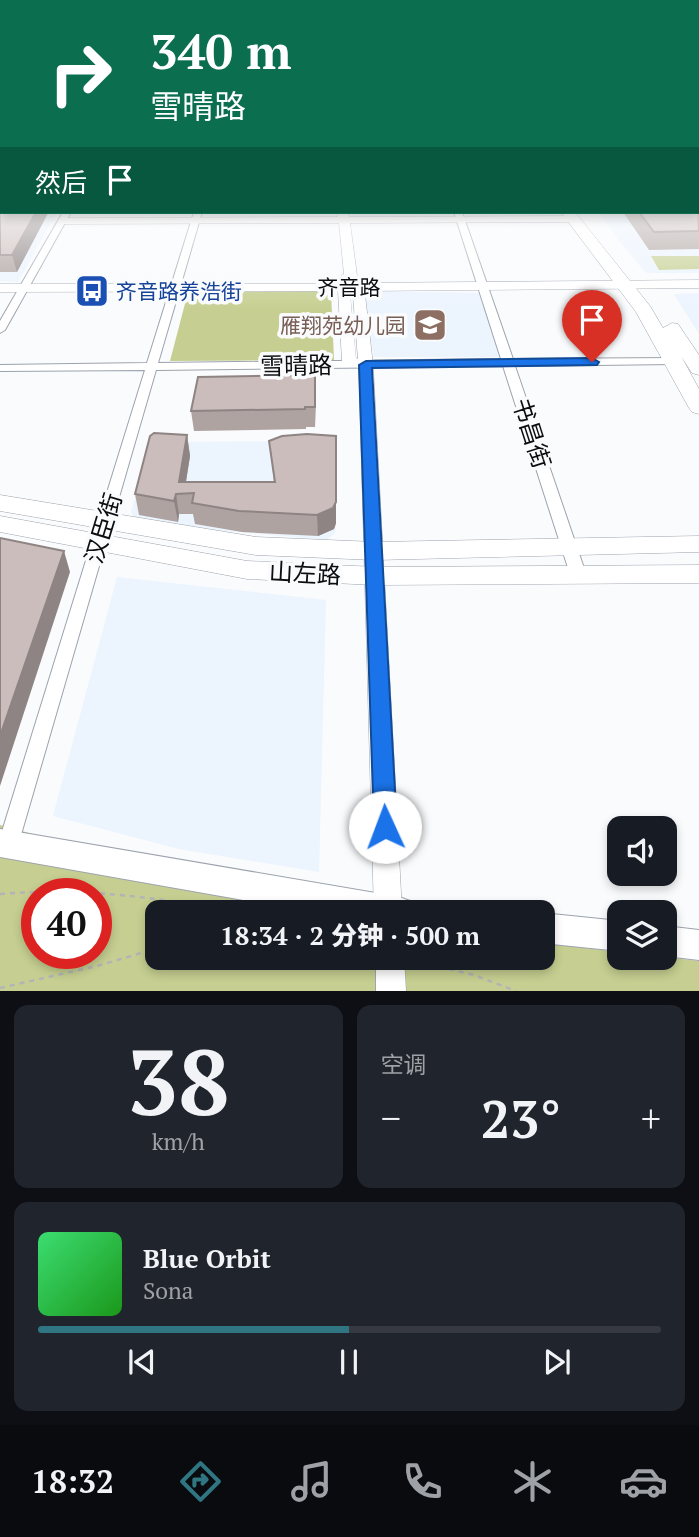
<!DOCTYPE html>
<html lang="zh">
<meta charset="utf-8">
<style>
:root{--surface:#171b24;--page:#20242c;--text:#f1f3f6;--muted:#9ea1a6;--line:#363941;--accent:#2f7582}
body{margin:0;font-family:"PT Serif","Noto Sans SC",serif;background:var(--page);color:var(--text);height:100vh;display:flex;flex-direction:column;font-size:26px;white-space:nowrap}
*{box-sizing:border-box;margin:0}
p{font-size:23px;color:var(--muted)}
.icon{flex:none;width:38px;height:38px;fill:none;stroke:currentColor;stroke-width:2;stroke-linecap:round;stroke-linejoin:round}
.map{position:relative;height:991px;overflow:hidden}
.details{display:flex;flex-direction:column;gap:14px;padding:14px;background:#0d0f14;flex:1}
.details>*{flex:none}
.guide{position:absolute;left:0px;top:0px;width:700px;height:214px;box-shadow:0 4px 10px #0003;background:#0b6e4f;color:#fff;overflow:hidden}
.buttons{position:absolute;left:607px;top:816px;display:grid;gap:14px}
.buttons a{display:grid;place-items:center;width:70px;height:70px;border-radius:14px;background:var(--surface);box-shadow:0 4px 10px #0003;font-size:35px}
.speed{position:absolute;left:21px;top:878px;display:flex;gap:14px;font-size:35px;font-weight:700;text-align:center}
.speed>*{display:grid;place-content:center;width:91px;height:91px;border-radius:50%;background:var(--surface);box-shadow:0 4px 10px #0003;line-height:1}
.speed .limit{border:10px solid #d22;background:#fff;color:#111}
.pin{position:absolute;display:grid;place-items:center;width:60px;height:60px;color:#fff;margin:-72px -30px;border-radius:50% 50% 50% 0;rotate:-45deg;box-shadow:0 0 7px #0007}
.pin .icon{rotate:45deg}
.me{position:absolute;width:77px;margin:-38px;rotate:358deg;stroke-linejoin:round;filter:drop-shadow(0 0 5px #0008)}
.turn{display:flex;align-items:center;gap:24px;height:147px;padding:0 35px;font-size:32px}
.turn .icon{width:91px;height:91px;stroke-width:2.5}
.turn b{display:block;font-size:49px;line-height:60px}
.then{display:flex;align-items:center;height:66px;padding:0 35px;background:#0003;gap:14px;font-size:26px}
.big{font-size:52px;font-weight:800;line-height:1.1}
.details .card{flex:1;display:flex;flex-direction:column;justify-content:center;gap:10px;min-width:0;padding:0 24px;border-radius:14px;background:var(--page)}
.details .dial{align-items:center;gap:0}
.dial b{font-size:91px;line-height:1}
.song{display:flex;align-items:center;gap:21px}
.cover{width:84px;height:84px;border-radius:10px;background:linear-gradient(135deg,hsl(140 70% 55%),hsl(120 70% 35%))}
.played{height:7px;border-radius:4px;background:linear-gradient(90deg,var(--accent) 50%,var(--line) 50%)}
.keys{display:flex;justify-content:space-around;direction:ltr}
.heat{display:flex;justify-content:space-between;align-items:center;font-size:38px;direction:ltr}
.details .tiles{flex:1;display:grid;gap:14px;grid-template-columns:1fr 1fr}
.card:last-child{grid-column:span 2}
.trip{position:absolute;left:145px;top:900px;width:410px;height:70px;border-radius:14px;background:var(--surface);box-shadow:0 4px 10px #0003;font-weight:800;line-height:70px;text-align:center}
.dock{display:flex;height:112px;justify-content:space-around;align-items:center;background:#090b0e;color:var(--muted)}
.dock .icon{width:49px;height:49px}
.dock .on{color:var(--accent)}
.dock b{font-size:32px;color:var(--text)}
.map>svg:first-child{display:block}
.built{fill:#ecf4fe}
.green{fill:#c6cf91;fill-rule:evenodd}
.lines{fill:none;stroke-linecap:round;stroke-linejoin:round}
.minor-casing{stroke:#9ca3ad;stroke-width:2}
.tertiary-casing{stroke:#9ca3ad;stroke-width:1}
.secondary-casing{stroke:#9ca3ad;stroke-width:2}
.primary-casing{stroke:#9ca3ad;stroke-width:1}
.path{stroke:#b2b4b6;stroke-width:2.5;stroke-dasharray:5 5;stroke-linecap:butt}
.minor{fill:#fff;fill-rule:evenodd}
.tertiary{fill:#fff;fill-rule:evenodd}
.secondary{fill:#fff;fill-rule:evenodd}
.primary{fill:#fff;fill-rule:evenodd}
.wall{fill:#afa3a1}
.shaded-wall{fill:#8e8483}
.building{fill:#cbbdbb;stroke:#8e8483;stroke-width:2}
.route{fill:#1a73e8;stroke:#114b97;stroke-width:2}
.labels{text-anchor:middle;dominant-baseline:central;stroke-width:7;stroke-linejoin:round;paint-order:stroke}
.far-street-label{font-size:21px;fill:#0b0d11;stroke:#fafbfd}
.far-transit-label{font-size:21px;fill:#164399;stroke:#fafbfd;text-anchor:start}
.far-education-label{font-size:21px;fill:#785e54;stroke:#fafbfd;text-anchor:end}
.street-label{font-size:24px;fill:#0b0d11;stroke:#fafbfd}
</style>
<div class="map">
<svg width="699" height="991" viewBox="0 0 699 991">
<rect width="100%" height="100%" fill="#fafbfd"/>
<g class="built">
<path d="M0,190l2,22h55l-39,70 -18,-1z"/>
<path d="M698,191l1,82h-53l-26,-31 -21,-30h99z"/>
<path d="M347,212h209l-3,2 -200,3z"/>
<path d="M362,291l121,2 16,64h-125z"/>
<path d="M699,293v41l-25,-40z"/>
<path d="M336,441v82l-1,10 -8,7 -190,-17 -6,-11 20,-70z"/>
<path d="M117,577l209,23 -7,272 -140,-23 -126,-33z"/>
</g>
<g class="green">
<path d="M651,256h48v13l-40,1z"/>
<path d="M331,291l3,69 -164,1 18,-69z"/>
<path d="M0,825l316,87h-158v45h384l1,-14 76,9 1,5h45l34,4v30h-699zM37,894h59v60h-59z"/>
</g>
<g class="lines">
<defs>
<g id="minor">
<path d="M63,212h8l-66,118 -5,3v-12z"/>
<path d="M194,212h8l-44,151 343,-4 -47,-147h8l51,147 162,-1 6,3 -6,3 -160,2 71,208 -3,4h-10l-3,-4 -67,-208 -347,4 -138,475 -3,7 -7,3 -7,-3 -1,-14 145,-468 -145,1v-6l147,-2z"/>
</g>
<g id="tertiary">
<rect x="698" y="174" width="1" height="7"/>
<path d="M338,212h10l1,5 223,-1 5,3 -5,3 -222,1 8,60 341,-3v8l-337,3 3,4 8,70 29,547h-28l-15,-544 -17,-7 -4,-70 -338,1v-8h339l-1,-6 6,-4 -5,-51 -276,1 -6,-3 6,-3 275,-1zM350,293l3,3 5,63 -2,-1z"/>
<path d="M376,957h28l2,34h-30z"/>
</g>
<g id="secondary">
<path d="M0,829l399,68 11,4 4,11h-102l-312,-55z"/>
<path d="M542,913l78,8v30l-78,-8z"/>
<path d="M665,926l34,4v30l-34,-4z"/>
</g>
<g id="primary">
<rect x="0" y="172" width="2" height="5"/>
<path d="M561,212h14l75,94 13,22 9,-5 6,1 21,31v20l-7,-2 -11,-17 18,33v25l-7,-2 -3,-4 -53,-96z"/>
<path d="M0,495l256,42 119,5 324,-6v16l-324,8 -119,-5 -256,-44z"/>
<path d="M0,516l247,45 129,6 323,-2v18l-323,2 -129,-6 -247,-47z"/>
</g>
</defs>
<use href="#minor" class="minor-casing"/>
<use href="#tertiary" class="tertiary-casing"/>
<use href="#secondary" class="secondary-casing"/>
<use href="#primary" class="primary-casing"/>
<g class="path">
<path d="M0,894c79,-6 154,2 232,18"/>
<path d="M410,960l64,15 42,16"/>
<path d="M0,988l97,-22 61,-18"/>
</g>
<use href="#minor" class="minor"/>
<use href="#tertiary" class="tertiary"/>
<use href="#secondary" class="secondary"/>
<use href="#primary" class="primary"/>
</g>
<g class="wall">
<path d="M0,176l2,36h51l-1,1h-4l-31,59h-17z"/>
<path d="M699,211v38l-50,1 -26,-38z"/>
<path d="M351,212h56l-56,1z"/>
<path d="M315,375v52h-9v2l-112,2 -3,-20z"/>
<path d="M187,435l3,21 -4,26h88l-5,-41 67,82 -2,6 -16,7 -76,-4 -47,-8 -2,-10h-14l-1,8 -39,-7 -4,-21z"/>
</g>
<g class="shaded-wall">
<path d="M36,212h12v1l-31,59 -5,-17z"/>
<path d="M315,375l1,20 -1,32z"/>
<path d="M187,435l3,21 -6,37 -5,-11z"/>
<path d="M336,436v87l-2,6 -16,7 -1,-21z"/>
<path d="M176,494l3,20 -1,8 -4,-21z"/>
<path d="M64,551l6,21 -70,214v-50z"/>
</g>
<g class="building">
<path d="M0,176h2v36h34l-24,43h-12z"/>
<path d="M698,211l1,20 -45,1 -15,-20h59z"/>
<path d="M315,375v32h-10v2l-114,2 7,-34z"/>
<path d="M154,433l33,2 -8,47h96l-6,-41 13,-5 25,-2 29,2v66l-3,6 -16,7 -78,-4 -47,-8 2,-10 -18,1 -2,7 -39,-7 15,-58z"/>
<path d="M0,538l64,13 -64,185z"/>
</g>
<linearGradient id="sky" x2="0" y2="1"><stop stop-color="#6fbbde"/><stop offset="0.55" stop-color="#fdfdfe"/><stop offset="1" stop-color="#fdfdfe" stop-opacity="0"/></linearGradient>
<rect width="699" height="311" fill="url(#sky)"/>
<path class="route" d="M592,358l7,4 -2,3 -225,3 25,459 -4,8 -8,3 -8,-3 -3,-8 -15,-462 7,-4z"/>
<defs>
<symbol id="bus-square" viewBox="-11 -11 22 22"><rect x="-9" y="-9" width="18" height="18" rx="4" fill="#1a4fb4" stroke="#fafbfd"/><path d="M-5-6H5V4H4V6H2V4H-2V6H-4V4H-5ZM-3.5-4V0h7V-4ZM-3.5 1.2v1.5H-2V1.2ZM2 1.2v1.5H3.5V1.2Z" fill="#fff"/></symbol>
<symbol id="school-square" viewBox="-11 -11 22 22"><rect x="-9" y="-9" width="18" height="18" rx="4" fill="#8d6e63" stroke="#fafbfd"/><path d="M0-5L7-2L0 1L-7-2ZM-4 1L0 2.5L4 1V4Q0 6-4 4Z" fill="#fff"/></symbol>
</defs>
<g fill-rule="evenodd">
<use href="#bus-square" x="73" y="272" width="38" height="38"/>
<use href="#school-square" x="411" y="306" width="38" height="38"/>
</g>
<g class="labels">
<g class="far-street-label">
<text x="349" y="287">齐音路</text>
</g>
<g class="far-transit-label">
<text x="116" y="291">齐音路养浩街</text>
</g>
<g class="far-education-label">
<text x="406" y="325">雁翔苑幼儿园</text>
</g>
<g class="street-label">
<text transform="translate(296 365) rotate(-1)">雪晴路</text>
<text transform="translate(532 433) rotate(72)">书昌街</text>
<text transform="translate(103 528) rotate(-73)">汉臣街</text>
<text transform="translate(305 573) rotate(3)">山左路</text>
</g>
</g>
</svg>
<div class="buttons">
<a><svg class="icon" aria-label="sound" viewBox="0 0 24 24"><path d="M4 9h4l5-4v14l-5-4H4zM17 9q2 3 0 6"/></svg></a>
<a><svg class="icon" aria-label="layers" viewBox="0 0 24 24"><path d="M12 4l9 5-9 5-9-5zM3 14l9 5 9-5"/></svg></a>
</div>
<div class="speed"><div class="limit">40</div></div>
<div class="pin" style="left:592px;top:362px;background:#d93025"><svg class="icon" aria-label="arrive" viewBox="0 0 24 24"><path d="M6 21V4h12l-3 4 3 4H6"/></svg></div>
<svg class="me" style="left:385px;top:827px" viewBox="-20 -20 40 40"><circle r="19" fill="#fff"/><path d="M0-13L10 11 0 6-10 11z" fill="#1a73e8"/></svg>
<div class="trip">18:34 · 2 分钟 · 500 m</div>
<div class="guide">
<div class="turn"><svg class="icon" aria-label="right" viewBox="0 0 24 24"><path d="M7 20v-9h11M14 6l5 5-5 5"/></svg><div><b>340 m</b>雪晴路</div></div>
<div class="then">然后<svg class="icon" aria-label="arrive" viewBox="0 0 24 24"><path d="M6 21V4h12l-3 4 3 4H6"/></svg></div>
</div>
</div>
<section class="details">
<div class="tiles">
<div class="card dial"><b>38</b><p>km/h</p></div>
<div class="card"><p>空调</p>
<div class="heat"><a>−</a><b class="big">23°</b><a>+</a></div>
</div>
<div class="card">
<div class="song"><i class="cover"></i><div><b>Blue Orbit</b><p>Sona</p></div></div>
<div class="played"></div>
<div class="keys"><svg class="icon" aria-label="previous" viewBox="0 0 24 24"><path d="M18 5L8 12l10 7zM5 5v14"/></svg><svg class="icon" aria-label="pause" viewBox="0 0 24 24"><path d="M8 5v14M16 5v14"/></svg><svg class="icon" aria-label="next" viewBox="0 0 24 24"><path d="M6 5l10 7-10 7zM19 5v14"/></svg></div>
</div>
</div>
</section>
<nav class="dock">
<b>18:32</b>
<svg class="icon on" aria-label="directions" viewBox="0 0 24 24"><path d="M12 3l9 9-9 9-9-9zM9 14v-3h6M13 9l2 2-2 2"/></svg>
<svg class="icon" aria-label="music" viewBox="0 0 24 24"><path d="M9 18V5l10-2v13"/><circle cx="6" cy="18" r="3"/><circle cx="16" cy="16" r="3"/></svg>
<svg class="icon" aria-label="phone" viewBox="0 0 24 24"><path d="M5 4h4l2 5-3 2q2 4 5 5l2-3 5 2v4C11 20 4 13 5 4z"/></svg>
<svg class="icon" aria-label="climate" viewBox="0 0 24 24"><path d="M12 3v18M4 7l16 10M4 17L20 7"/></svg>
<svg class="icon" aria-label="car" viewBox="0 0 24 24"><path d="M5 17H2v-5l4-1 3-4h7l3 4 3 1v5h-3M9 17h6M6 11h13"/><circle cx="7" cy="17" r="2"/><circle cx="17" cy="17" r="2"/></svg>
</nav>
